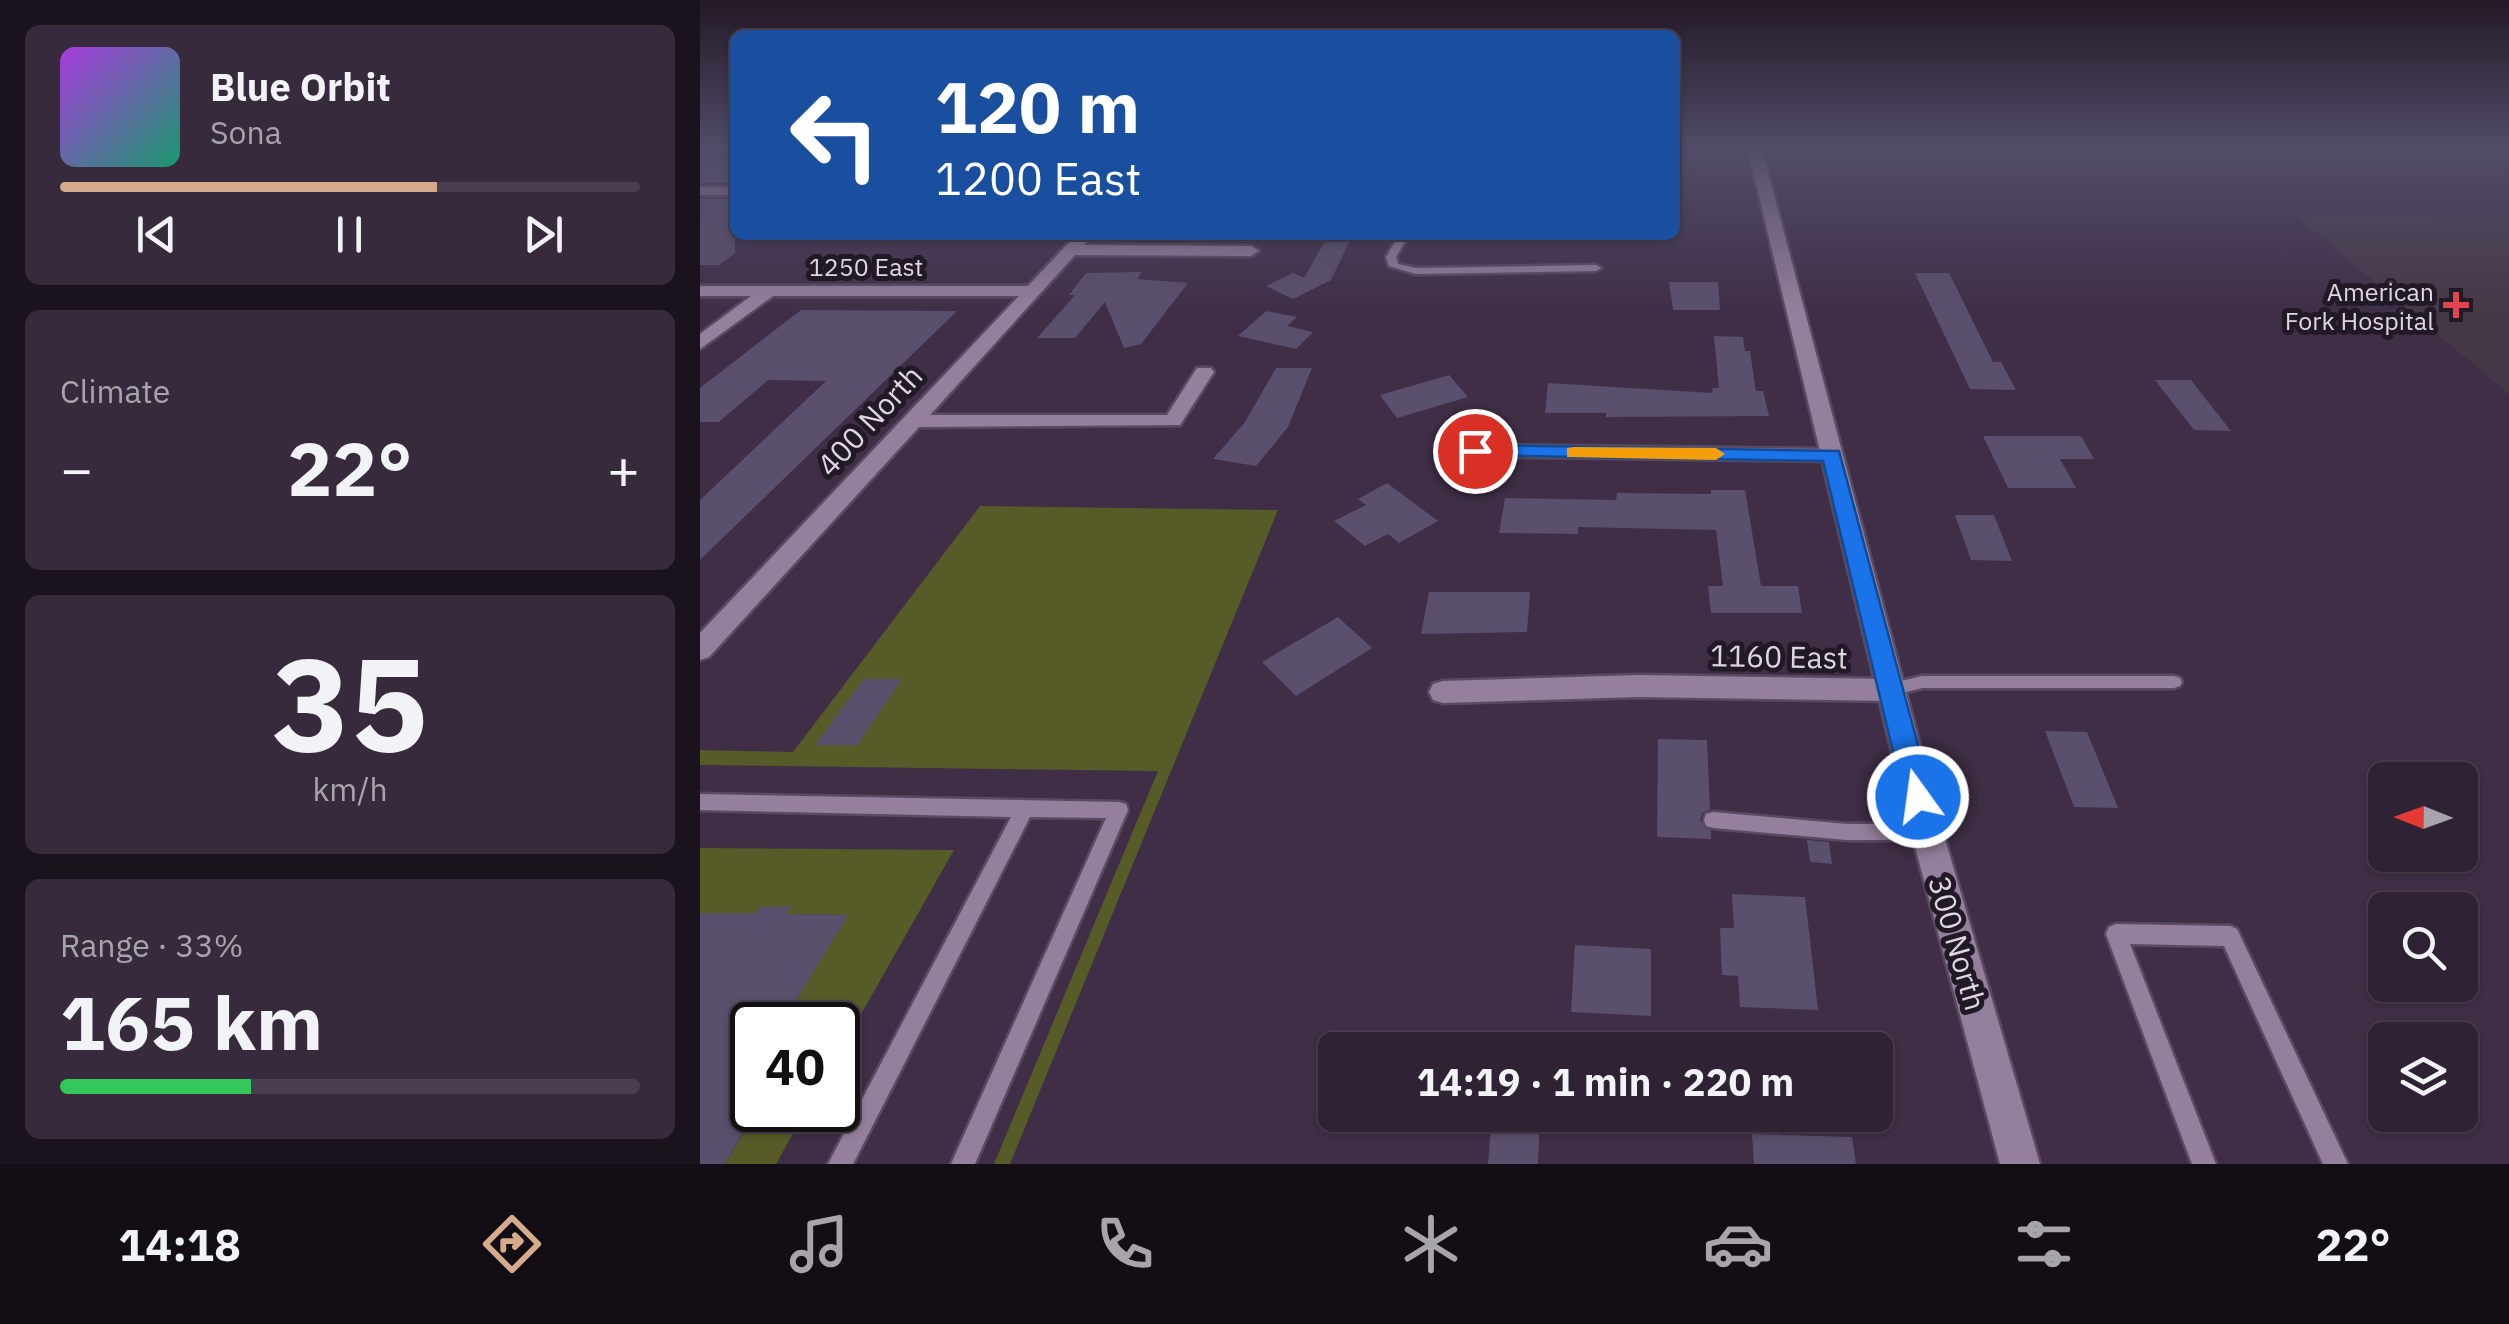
<!DOCTYPE html>
<meta charset="utf-8">
<style>
:root{--surface:#2f2234;--page:#372a3c;--text:#f1f3f6;--muted:#a7a4ac;--line:#4a3f4f;--accent:#d6ab8b}
body{margin:0;font-family:"IBM Plex Sans",sans-serif;background:var(--page);color:var(--text);height:100vh;display:flex;flex-direction:column;font-size:38px;white-space:nowrap}
*{box-sizing:border-box;margin:0}
p{font-size:32px;color:var(--muted)}
.icon{flex:none;width:55px;height:55px;fill:none;stroke:currentColor;stroke-width:2;stroke-linecap:round;stroke-linejoin:round}
.map{position:relative;flex:1;overflow:hidden}
.details{display:flex;flex-direction:column;gap:25px;padding:25px;background:#1a131d;width:700px}
.details>*{flex:none}
.top-card{position:absolute;left:30px;top:30px;width:950px;height:210px;border-radius:15px;box-shadow:0 2px 8px #0004,0 0 0 2px var(--line);background:#1a4fa0;color:#fff;overflow:hidden}
.needle{width:65px;rotate:271deg}
.tools{position:absolute;left:1668px;top:762px;display:grid;gap:20px}
.tools a{display:grid;place-items:center;width:110px;height:110px;border-radius:15px;background:var(--surface);box-shadow:0 2px 8px #0004,0 0 0 2px var(--line);font-size:50px}
.speed{position:absolute;left:30px;top:1002px;display:flex;gap:20px;font-size:50px;font-weight:700;text-align:center}
.speed>*{display:grid;place-content:center;width:130px;height:130px;border-radius:50%;background:var(--surface);box-shadow:0 2px 8px #0004,0 0 0 2px var(--line);line-height:1}
.speed .limit{border:5px solid #111;border-radius:15px;background:#fff;color:#111}
.pin{position:absolute;display:grid;place-items:center;width:85px;height:85px;color:#fff;margin:-42px;border:5px solid #fff;border-radius:50%;box-shadow:0 2px 10px #0007}
.me{position:absolute;width:110px;margin:-55px;rotate:346deg;stroke-linejoin:round;filter:drop-shadow(0 0 8px #0008)}
.turn{display:flex;align-items:center;gap:35px;height:210px;padding:0 40px;font-size:45px}
.turn .icon{width:130px;height:130px;stroke-width:2.5}
.turn b{display:block;font-size:70px;line-height:85px}
.big{font-size:75px;font-weight:700;line-height:1.1}
.details .tile{flex:1;display:flex;flex-direction:column;justify-content:center;gap:15px;min-width:0;padding:0 35px;border-radius:15px;background:var(--page)}
.details .dial{align-items:center;gap:0}
.dial b{font-size:130px;line-height:1}
.song{display:flex;align-items:center;gap:30px}
.cover{width:120px;height:120px;border-radius:15px;background:linear-gradient(135deg,hsl(280 70% 55%),hsl(160 70% 35%))}
.played{height:10px;border-radius:5px;background:linear-gradient(90deg,var(--accent) 65%,var(--line) 65%)}
.keys{display:flex;justify-content:space-around;direction:ltr}
.heat{display:flex;justify-content:space-between;align-items:center;font-size:55px;direction:ltr}
.charge{height:15px;border-radius:8px;background:linear-gradient(90deg,#34c759 33%,var(--line) 0)}
.trip{position:absolute;left:618px;top:1032px;width:575px;height:100px;border-radius:15px;background:var(--surface);box-shadow:0 2px 8px #0004,0 0 0 2px var(--line);font-weight:700;line-height:100px;text-align:center}
.dock{display:flex;height:160px;justify-content:space-around;align-items:center;background:#130e15;color:var(--muted)}
.dock .icon{width:70px;height:70px}
.dock .on{color:var(--accent)}
.dock b{font-size:45px;color:var(--text)}
main{display:flex;flex:1;min-height:0}
.map>svg:first-child{display:block}
.medical{fill:#453846}
.green{fill:#565b27}
.building{fill:#5a4f6c}
.lines{fill:none;stroke-linecap:round;stroke-linejoin:round}
.lane-casing{stroke:#594a5f;stroke-width:5}
.street-casing{stroke:#594a5f;stroke-width:5}
.secondary-casing{stroke:#594a5f;stroke-width:5}
.lane{fill:#94809c;fill-rule:evenodd}
.street{fill:#94809c;fill-rule:evenodd}
.secondary{fill:#94809c;fill-rule:evenodd}
.route{fill:#1a73e8;stroke:#114b97;stroke-width:2.5}
.slow{fill:#f59e0b}
.health-dot{fill:#e0444e;stroke:#211925;stroke-width:4}
.labels{text-anchor:middle;dominant-baseline:central;stroke-width:10;stroke-linejoin:round;paint-order:stroke}
.far-street-label{font-size:25px;fill:#dfd4e3;stroke:#211925}
.far-poi-label{font-size:25px;fill:#dfd4e3;stroke:#211925;text-anchor:end}
.street-label{font-size:30px;fill:#dfd4e3;stroke:#211925}
</style>
<main>
<section class="details">
<div class="tile">
<div class="song"><i class="cover"></i><div><b>Blue Orbit</b><p>Sona</p></div></div>
<div class="played"></div>
<div class="keys"><svg class="icon" aria-label="previous" viewBox="0 0 24 24"><path d="M18 5L8 12l10 7zM5 5v14"/></svg><svg class="icon" aria-label="pause" viewBox="0 0 24 24"><path d="M8 5v14M16 5v14"/></svg><svg class="icon" aria-label="next" viewBox="0 0 24 24"><path d="M6 5l10 7-10 7zM19 5v14"/></svg></div>
</div>
<div class="tile"><p>Climate</p>
<div class="heat"><a>−</a><b class="big">22°</b><a>+</a></div>
</div>
<div class="tile dial"><b>35</b><p>km/h</p></div>
<div class="tile"><p>Range · 33%</p><b class="big">165 km</b><div class="charge"></div></div>
</section>
<div class="map">
<svg width="1809" height="1164" viewBox="0 0 1809 1164">
<rect width="100%" height="100%" fill="#3f2e46"/>
<path class="medical" d="M1596,216l213,1v177z"/>
<g class="green">
<path d="M280,506l298,4 -268,654h-16l164,-393 -458,-6v-15l93,2z"/>
<path d="M0,848l254,2 -116,205v-30h-57l66,-110 -61,-1 4,-7h-29l-5,6h-56z"/>
<path d="M57,1110h49l-30,54h-51z"/>
</g>
<g class="building">
<rect x="0" y="161" width="35" height="22"/>
<path d="M0,199h35v54l-16,12h-19z"/>
<path d="M628,236h24l-21,44 -38,19 -27,-13 27,-13 11,5z"/>
<path d="M442,272l-5,7 51,4 -47,61 -17,4 -19,-46 -30,36h-38l38,-43h-6l17,-22z"/>
<path d="M1215,273h34l44,89h8l15,28 -46,-1z"/>
<path d="M969,282h49l2,28h-47z"/>
<path d="M101,310l156,1 -257,249v-60l126,-119 -58,-1 -49,42h-19v-34z"/>
<path d="M566,311l31,6 -10,9 26,6 -17,17 -58,-13z"/>
<path d="M1014,336l29,1 2,14h5l6,40h7l6,25 -163,1v-4h-61l3,-30 165,10 -1,-5h7z"/>
<path d="M576,368h36l-24,59 -32,39 -43,-7 32,-37z"/>
<path d="M749,375l19,22 -71,21 -17,-23z"/>
<path d="M1455,380h36l40,51 -37,-1z"/>
<path d="M1283,436h98l13,23h-34l16,29h-68z"/>
<path d="M687,483l51,38 -39,22 -11,-9 -23,12 -31,-25 32,-16 -8,-6z"/>
<path d="M1011,490h34l16,96h37l4,27h-91l-3,-27h15l-7,-56 -138,-3v7l-79,-1 6,-35 111,2 1,-7 94,1z"/>
<path d="M1255,515h39l18,46 -41,-1z"/>
<path d="M729,592h101l-3,40 -106,2z"/>
<path d="M638,617l34,31 -76,48 -34,-34z"/>
<path d="M164,679h38l-45,66h-42z"/>
<path d="M1345,731l42,1 31,76 -44,-1z"/>
<path d="M958,739l49,1 3,69 -8,4 -2,8 11,10v8l-54,-2z"/>
<path d="M1107,840l22,2 3,22 -22,-2z"/>
<path d="M1032,894l73,3 13,113 -78,-3 -2,-31 -16,-1 -2,-47h14z"/>
<path d="M91,906l-5,8 62,1 -67,110h-29v92l-27,47h-25v-251h56l4,-6z"/>
<path d="M875,945l76,4v67l-80,-4z"/>
<path d="M792,1115h48l-2,49h-50z"/>
<path d="M1052,1134l100,3 4,27h-102z"/>
</g>
<g class="lines">
<defs>
<g id="lane">
<path d="M699,235h10l-13,22 2,7 18,4 180,-3 5,3 -5,3 -180,3 -27,-8 -3,-9z"/>
<path d="M1222,676h252l6,2 2,4 -2,4 -6,2h-252l-31,8 -6,-1 -2,-5 2,-5z"/>
<path d="M0,794l419,8 7,2 2,6 -153,354h-24l155,-346 -76,-1 -177,347h-25l183,-347 -311,-7z"/>
<path d="M1013,812l134,12h80l7,2 3,6 -3,6 -7,2h-80l-134,-12 -7,-2 -2,-6 2,-6z"/>
<path d="M1416,924l114,2 7,3 111,235h-25l-99,-218 -94,-2 86,220h-24l-86,-230 3,-7z"/>
</g>
<g id="street">
<rect x="0" y="187" width="35" height="8"/>
<path d="M376,235h17l-9,10 167,1 8,5 -8,5 -176,-1 -145,160h237l30,-47h14l3,4 -34,53 -261,2 -210,230 -9,3v-27l319,-337h-246l-73,53v-15l51,-38h-51v-10h328z"/>
<path d="M775,445l357,4 11,6 -11,6 -365,-5 -3,-5z"/>
<path d="M939,675l252,4 10,3 4,8 -4,8 -10,3 -252,-4 -196,6 -10,-3 -4,-8 4,-8 10,-3z"/>
</g>
<path id="secondary" d="M1048,150h14l181,682 97,332h-40l-89,-332z"/>
</defs>
<use href="#lane" class="lane-casing"/>
<use href="#street" class="street-casing"/>
<use href="#secondary" class="secondary-casing"/>
<use href="#lane" class="lane"/>
<use href="#street" class="street"/>
<use href="#secondary" class="secondary"/>
</g>
<linearGradient id="sky" x2="0" y2="1"><stop stop-color="#231926"/><stop offset="0.48" stop-color="#524c68"/><stop offset="1" stop-color="#524c68" stop-opacity="0"/></linearGradient>
<rect width="1809" height="313" fill="url(#sky)"/>
<path class="route" d="M775,445l364,6 93,346 -4,8 -10,4 -10,-4 -4,-8 -81,-336 -355,-6 -3,-4z"/>
<path class="slow" d="M874,447l142,1 9,6 -9,6 -149,-3v-9z"/>
<path class="health-dot" d="M1751 290h10v10h10v10h-10v10h-10v-10h-10v-10h10z"/>
<g class="labels">
<g class="far-street-label">
<text x="166" y="266">1250 East</text>
</g>
<g class="far-poi-label">
<text x="1734" y="291">American<tspan x="1734" dy="29">Fork Hospital</tspan></text>
</g>
<g class="street-label">
<text transform="translate(169 420) rotate(-47)">400 North</text>
<text transform="translate(1079 656) rotate(1)">1160 East</text>
<text transform="translate(1258 943) rotate(74)">300 North</text>
</g>
</g>
</svg>
<div class="tools">
<a><svg class="needle" viewBox="-14 -14 28 28"><path d="M0-13l5 13h-10z" fill="#e53935"/><path d="M0 13l5-13h-10z" fill="#a7a4ac"/></svg></a>
<a><svg class="icon" aria-label="search" viewBox="0 0 24 24"><circle cx="10" cy="10" r="6"/><path d="M15 15l6 6"/></svg></a>
<a><svg class="icon" aria-label="layers" viewBox="0 0 24 24"><path d="M12 4l9 5-9 5-9-5zM3 14l9 5 9-5"/></svg></a>
</div>
<div class="speed"><div class="limit">40</div></div>
<div class="pin" style="left:775px;top:451px;background:#d93025"><svg class="icon" aria-label="arrive" viewBox="0 0 24 24"><path d="M6 21V4h12l-3 4 3 4H6"/></svg></div>
<svg class="me" style="left:1218px;top:797px" viewBox="-20 -20 40 40"><circle r="17" fill="#1a73e8" stroke="#fff" stroke-width="3"/><path d="M0-11L8 9 0 5-8 9z" fill="#fff"/></svg>
<div class="trip">14:19 · 1 min · 220 m</div>
<div class="top-card">
<div class="turn"><svg class="icon" aria-label="left" viewBox="0 0 24 24"><path d="M17 20v-9H6M10 6l-5 5 5 5"/></svg><div><b>120 m</b>1200 East</div></div>
</div>
</div>
</main>
<nav class="dock">
<b>14:18</b>
<svg class="icon on" aria-label="directions" viewBox="0 0 24 24"><path d="M12 3l9 9-9 9-9-9zM9 14v-3h6M13 9l2 2-2 2"/></svg>
<svg class="icon" aria-label="music" viewBox="0 0 24 24"><path d="M9 18V5l10-2v13"/><circle cx="6" cy="18" r="3"/><circle cx="16" cy="16" r="3"/></svg>
<svg class="icon" aria-label="phone" viewBox="0 0 24 24"><path d="M5 4h4l2 5-3 2q2 4 5 5l2-3 5 2v4C11 20 4 13 5 4z"/></svg>
<svg class="icon" aria-label="climate" viewBox="0 0 24 24"><path d="M12 3v18M4 7l16 10M4 17L20 7"/></svg>
<svg class="icon" aria-label="car" viewBox="0 0 24 24"><path d="M5 17H2v-5l4-1 3-4h7l3 4 3 1v5h-3M9 17h6M6 11h13"/><circle cx="7" cy="17" r="2"/><circle cx="17" cy="17" r="2"/></svg>
<svg class="icon" aria-label="filters" viewBox="0 0 24 24"><path d="M4 7h16M4 17h16"/><circle cx="9" cy="7" r="2"/><circle cx="15" cy="17" r="2"/></svg>
<b>22°</b>
</nav>
